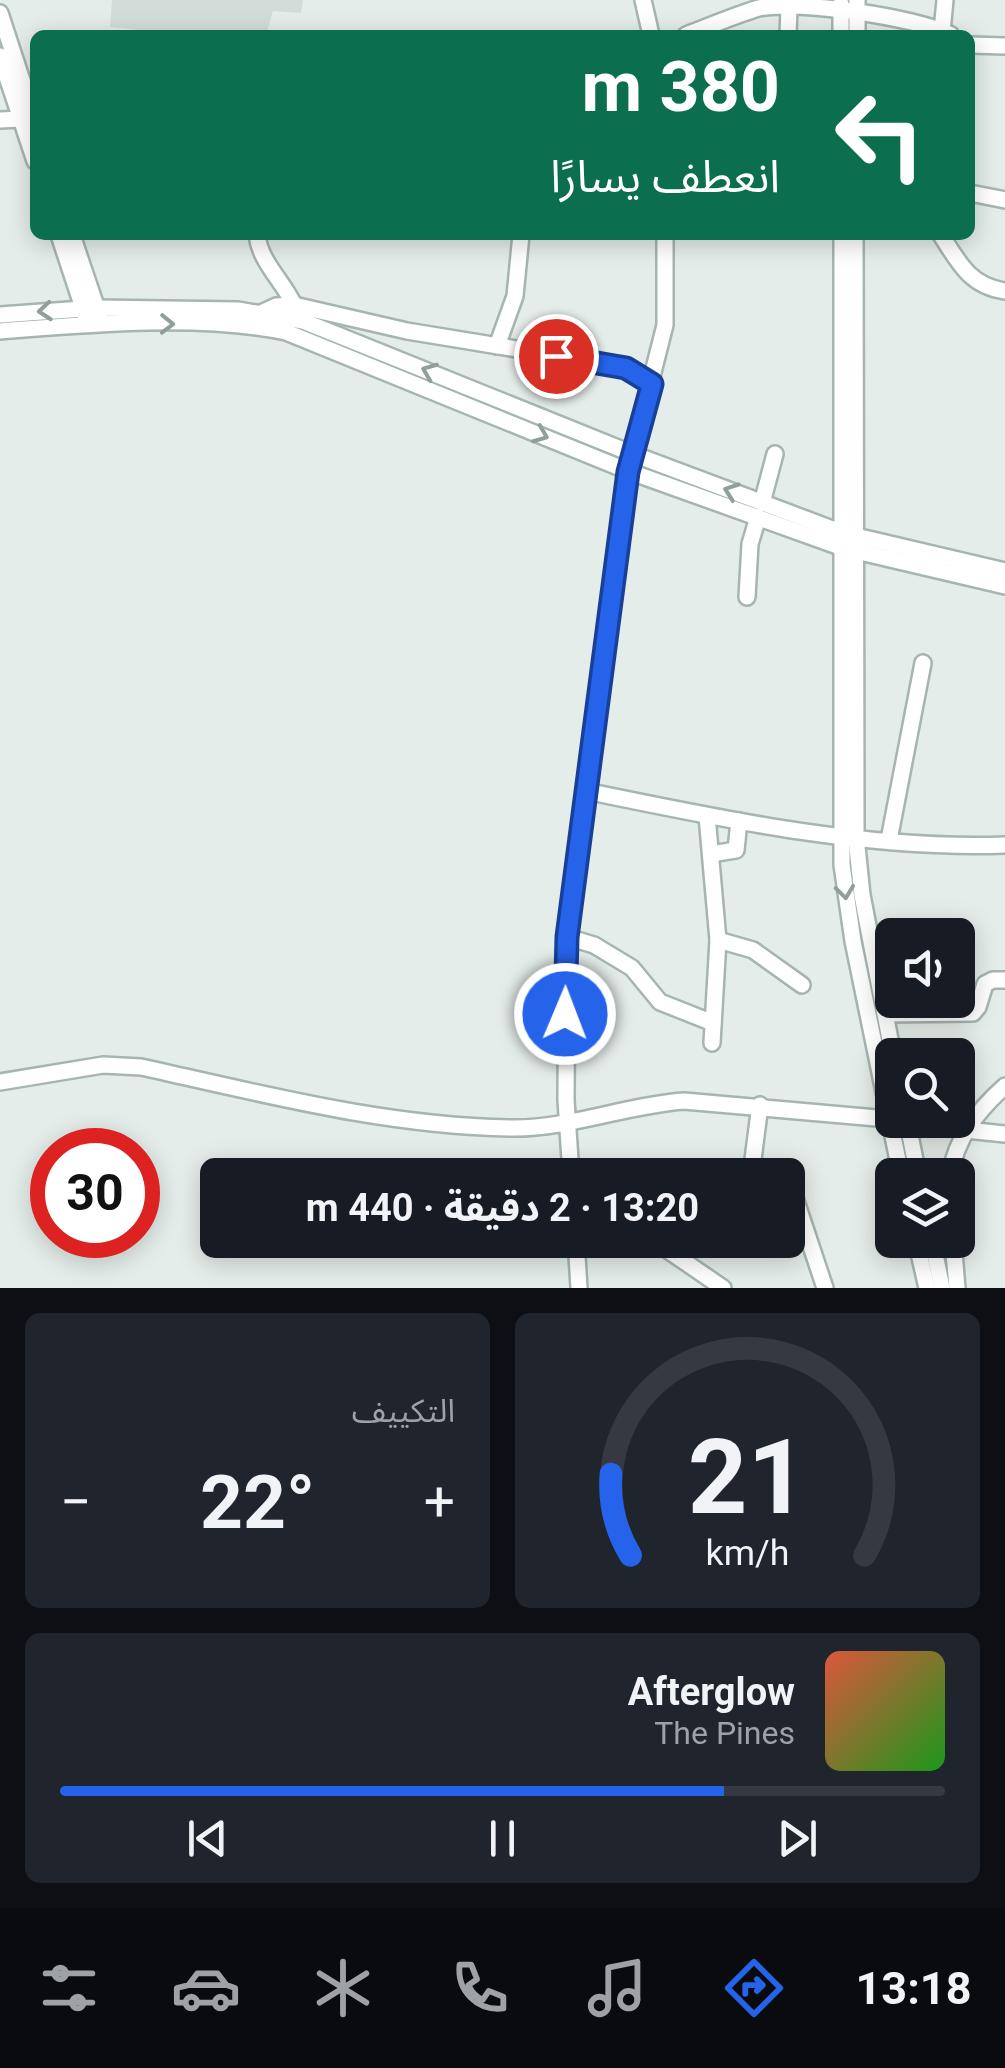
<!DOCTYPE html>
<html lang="ar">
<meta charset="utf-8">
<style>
:root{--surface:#171b24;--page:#20242c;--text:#f1f3f6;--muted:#9ea1a6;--line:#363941;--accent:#2563eb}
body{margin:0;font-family:Roboto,"Noto Sans Arabic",sans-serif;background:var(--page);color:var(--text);direction:rtl;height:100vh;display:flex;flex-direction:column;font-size:38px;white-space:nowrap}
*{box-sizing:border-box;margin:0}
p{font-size:32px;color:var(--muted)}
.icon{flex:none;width:55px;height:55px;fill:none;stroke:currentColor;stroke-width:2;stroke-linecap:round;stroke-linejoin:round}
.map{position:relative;height:1288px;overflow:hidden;direction:ltr}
.side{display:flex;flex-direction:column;gap:25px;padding:25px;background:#0d0f14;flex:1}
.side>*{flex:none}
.hud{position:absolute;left:30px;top:30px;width:945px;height:210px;border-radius:15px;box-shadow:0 5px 25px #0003;direction:rtl;background:#0b6e4f;color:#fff;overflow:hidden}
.tools{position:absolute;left:875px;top:918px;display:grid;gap:20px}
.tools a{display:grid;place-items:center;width:100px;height:100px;border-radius:15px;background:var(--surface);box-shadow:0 5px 25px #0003;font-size:50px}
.speed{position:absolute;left:30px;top:1128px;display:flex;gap:20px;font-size:50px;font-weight:700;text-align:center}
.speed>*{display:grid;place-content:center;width:130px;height:130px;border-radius:50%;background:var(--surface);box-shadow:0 5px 25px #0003;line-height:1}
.speed .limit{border:15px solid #d22;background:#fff;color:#111}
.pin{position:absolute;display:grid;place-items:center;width:85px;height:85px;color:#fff;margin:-42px;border:5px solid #fff;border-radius:50%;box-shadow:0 2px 10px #0007}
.me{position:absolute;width:110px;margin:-55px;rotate:1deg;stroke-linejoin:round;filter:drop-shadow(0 0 8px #0008)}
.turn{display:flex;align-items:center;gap:35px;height:210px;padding:0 30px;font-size:45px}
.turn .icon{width:130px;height:130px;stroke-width:2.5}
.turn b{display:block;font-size:70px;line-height:85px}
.big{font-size:75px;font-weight:700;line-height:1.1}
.side .tile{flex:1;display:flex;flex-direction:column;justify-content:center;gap:15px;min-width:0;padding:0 35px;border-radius:15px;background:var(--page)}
.side .dial{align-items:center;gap:0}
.dial svg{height:260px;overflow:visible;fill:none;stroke:var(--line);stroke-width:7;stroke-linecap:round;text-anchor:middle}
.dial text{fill:var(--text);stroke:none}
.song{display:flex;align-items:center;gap:30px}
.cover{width:120px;height:120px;border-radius:15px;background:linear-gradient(135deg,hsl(10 70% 55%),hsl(120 70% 35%))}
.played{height:10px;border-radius:5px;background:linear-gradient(90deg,var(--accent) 75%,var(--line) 75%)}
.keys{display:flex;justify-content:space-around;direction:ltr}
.heat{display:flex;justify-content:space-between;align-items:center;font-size:55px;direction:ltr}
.side .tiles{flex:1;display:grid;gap:25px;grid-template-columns:1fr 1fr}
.tile:last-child{grid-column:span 2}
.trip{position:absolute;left:200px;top:1158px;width:605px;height:100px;border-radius:15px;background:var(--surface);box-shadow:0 5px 25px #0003;font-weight:700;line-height:100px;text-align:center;direction:rtl}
.menu{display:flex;height:160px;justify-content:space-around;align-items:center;background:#090b0e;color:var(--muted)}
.menu .icon{width:70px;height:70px}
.menu .selected{color:var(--accent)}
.menu b{font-size:45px;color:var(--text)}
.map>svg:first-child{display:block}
.built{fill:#d2ddd9}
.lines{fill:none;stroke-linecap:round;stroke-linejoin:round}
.minor-casing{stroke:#a6b5b1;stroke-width:20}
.minor{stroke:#fff;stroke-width:15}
.oneway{stroke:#919f9c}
.route-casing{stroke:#184099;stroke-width:25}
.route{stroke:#2563eb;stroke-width:18}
</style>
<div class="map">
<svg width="1005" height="1288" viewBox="0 0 1005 1288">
<rect width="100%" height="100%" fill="#e4ede9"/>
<path class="built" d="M112,0h191l-2,13 -28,-2 -7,24h-76l-80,-8z"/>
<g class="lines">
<defs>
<g id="minor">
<path d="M643,0l8,35"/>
<path d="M841,4v31"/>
<path d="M0,13l35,107"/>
<path d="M942,31l3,-31"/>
<path d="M686,35c24,-9 49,-20 73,-27 38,-8 157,9 192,27"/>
<path d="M788,35l1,-28"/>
<path d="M857,35v-35"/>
<path d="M970,45l35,1"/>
<path d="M0,56l35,105"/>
<path d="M0,120l21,-1"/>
<path d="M970,193l35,7"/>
<path d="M59,235l27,82"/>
<path d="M72,235l27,80"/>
<path d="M257,235c3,27 26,46 37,70"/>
<path d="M842,235v630l11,76 48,234"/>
<path d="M855,235l1,602 6,58 31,160"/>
<path d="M941,235c18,28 29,51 64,56"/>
<path d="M263,312l13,-6 18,-1 113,26 208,34 36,20"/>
<path d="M0,315l96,-7 142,2 65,11 330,133 210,79 162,38"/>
<path d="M0,331c88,-7 199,-17 286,1l342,139 215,77 162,38"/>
<path d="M497,346l18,-50 6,-61"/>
<path d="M762,503l13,-49"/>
<path d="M747,597l3,-53 8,-27"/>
<path d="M586,791c136,28 279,59 419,54"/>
<path d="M707,816l11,124 -6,103"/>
<path d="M889,840l34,-177"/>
<path d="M711,854l25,-4 3,-29"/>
<path d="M567,937l27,8 38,23 28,34 53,21"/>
<path d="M718,940l35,10 49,35"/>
<path d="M885,1014l88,-1 5,-6 7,-23 8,-4h12"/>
<path d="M0,1082l103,-17 38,2c123,27 244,59 370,61 58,1 115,-23 173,-27l204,18"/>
<path d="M907,1120l11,55"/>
<path d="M951,1120l15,10 39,4"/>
<path d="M571,1175l-5,-75 1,-163 61,-466 37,-146v-90"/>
<path d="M751,1175l9,-70"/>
<path d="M950,1175c6,-37 28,-65 55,-89"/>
<path d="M788,1188l7,10 30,90"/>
<path d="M576,1240l3,48"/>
<path d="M653,1240l70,48"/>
<path d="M916,1240l11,48"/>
<path d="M932,1240l10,48"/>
<path d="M953,1240l4,48"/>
<path d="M678,1255l16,-15"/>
</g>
</defs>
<use href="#minor" class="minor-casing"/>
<use href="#minor" class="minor"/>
</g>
<defs><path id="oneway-chevron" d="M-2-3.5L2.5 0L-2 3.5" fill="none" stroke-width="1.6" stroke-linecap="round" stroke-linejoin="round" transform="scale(2.5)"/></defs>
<g class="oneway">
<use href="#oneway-chevron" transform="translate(45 311) rotate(175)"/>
<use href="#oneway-chevron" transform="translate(167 324) rotate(1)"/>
<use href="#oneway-chevron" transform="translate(429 371) rotate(-158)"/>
<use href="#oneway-chevron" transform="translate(541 435) rotate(22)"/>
<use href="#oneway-chevron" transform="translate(731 491) rotate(-160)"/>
<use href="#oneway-chevron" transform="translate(845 892) rotate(83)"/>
</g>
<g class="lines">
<defs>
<path id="route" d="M556,356l70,12 26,16 -24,88 -61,465 -2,77"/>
</defs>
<use href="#route" class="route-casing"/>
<use href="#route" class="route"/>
</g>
</svg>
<div class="tools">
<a><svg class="icon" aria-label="sound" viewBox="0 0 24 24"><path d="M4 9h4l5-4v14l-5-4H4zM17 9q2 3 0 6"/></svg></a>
<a><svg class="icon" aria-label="search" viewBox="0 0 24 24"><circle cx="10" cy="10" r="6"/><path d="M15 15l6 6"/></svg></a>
<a><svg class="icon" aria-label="layers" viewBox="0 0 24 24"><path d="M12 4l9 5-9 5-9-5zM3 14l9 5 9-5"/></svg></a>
</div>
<div class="speed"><div class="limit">30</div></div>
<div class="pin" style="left:556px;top:356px;background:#d93025"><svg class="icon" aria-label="arrive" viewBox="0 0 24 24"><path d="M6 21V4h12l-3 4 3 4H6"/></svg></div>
<svg class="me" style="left:565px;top:1014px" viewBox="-20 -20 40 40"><circle r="17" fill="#2563eb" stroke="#fff" stroke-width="3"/><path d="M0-11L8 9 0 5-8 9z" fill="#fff"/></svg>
<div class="trip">13:20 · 2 دقيقة · 440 m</div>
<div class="hud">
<div class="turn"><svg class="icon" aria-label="left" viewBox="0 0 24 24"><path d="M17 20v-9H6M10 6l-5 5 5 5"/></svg><div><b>380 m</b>انعطف يسارًا</div></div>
</div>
</div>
<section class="side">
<div class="tiles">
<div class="tile dial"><svg viewBox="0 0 100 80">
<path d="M14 69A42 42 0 1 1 86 69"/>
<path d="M14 69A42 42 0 0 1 8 44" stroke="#2563eb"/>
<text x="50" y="56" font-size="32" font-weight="700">21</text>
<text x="50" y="72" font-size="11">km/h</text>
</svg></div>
<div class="tile"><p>التكييف</p>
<div class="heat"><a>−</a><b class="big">22°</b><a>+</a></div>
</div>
<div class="tile">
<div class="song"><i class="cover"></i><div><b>Afterglow</b><p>The Pines</p></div></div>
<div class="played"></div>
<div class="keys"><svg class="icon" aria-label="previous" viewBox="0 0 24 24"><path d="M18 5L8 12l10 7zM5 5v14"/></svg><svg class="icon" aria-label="pause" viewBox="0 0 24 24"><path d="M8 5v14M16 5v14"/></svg><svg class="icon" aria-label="next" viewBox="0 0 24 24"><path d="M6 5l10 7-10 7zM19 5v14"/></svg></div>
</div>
</div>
</section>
<nav class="menu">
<b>13:18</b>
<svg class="icon selected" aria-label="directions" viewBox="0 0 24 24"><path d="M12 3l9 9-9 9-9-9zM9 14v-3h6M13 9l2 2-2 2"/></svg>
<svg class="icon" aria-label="music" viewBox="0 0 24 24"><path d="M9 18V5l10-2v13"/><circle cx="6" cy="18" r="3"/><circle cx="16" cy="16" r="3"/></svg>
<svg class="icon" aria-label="phone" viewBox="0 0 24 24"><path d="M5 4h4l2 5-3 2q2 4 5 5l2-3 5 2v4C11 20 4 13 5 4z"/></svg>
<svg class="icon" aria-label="climate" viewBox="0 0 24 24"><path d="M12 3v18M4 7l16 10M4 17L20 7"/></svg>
<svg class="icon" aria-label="car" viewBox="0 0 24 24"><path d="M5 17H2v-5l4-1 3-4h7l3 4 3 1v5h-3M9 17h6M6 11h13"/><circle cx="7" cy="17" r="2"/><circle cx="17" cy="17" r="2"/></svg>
<svg class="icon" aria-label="filters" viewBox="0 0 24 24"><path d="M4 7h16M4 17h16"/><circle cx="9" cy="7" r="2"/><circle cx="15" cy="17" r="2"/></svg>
</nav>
